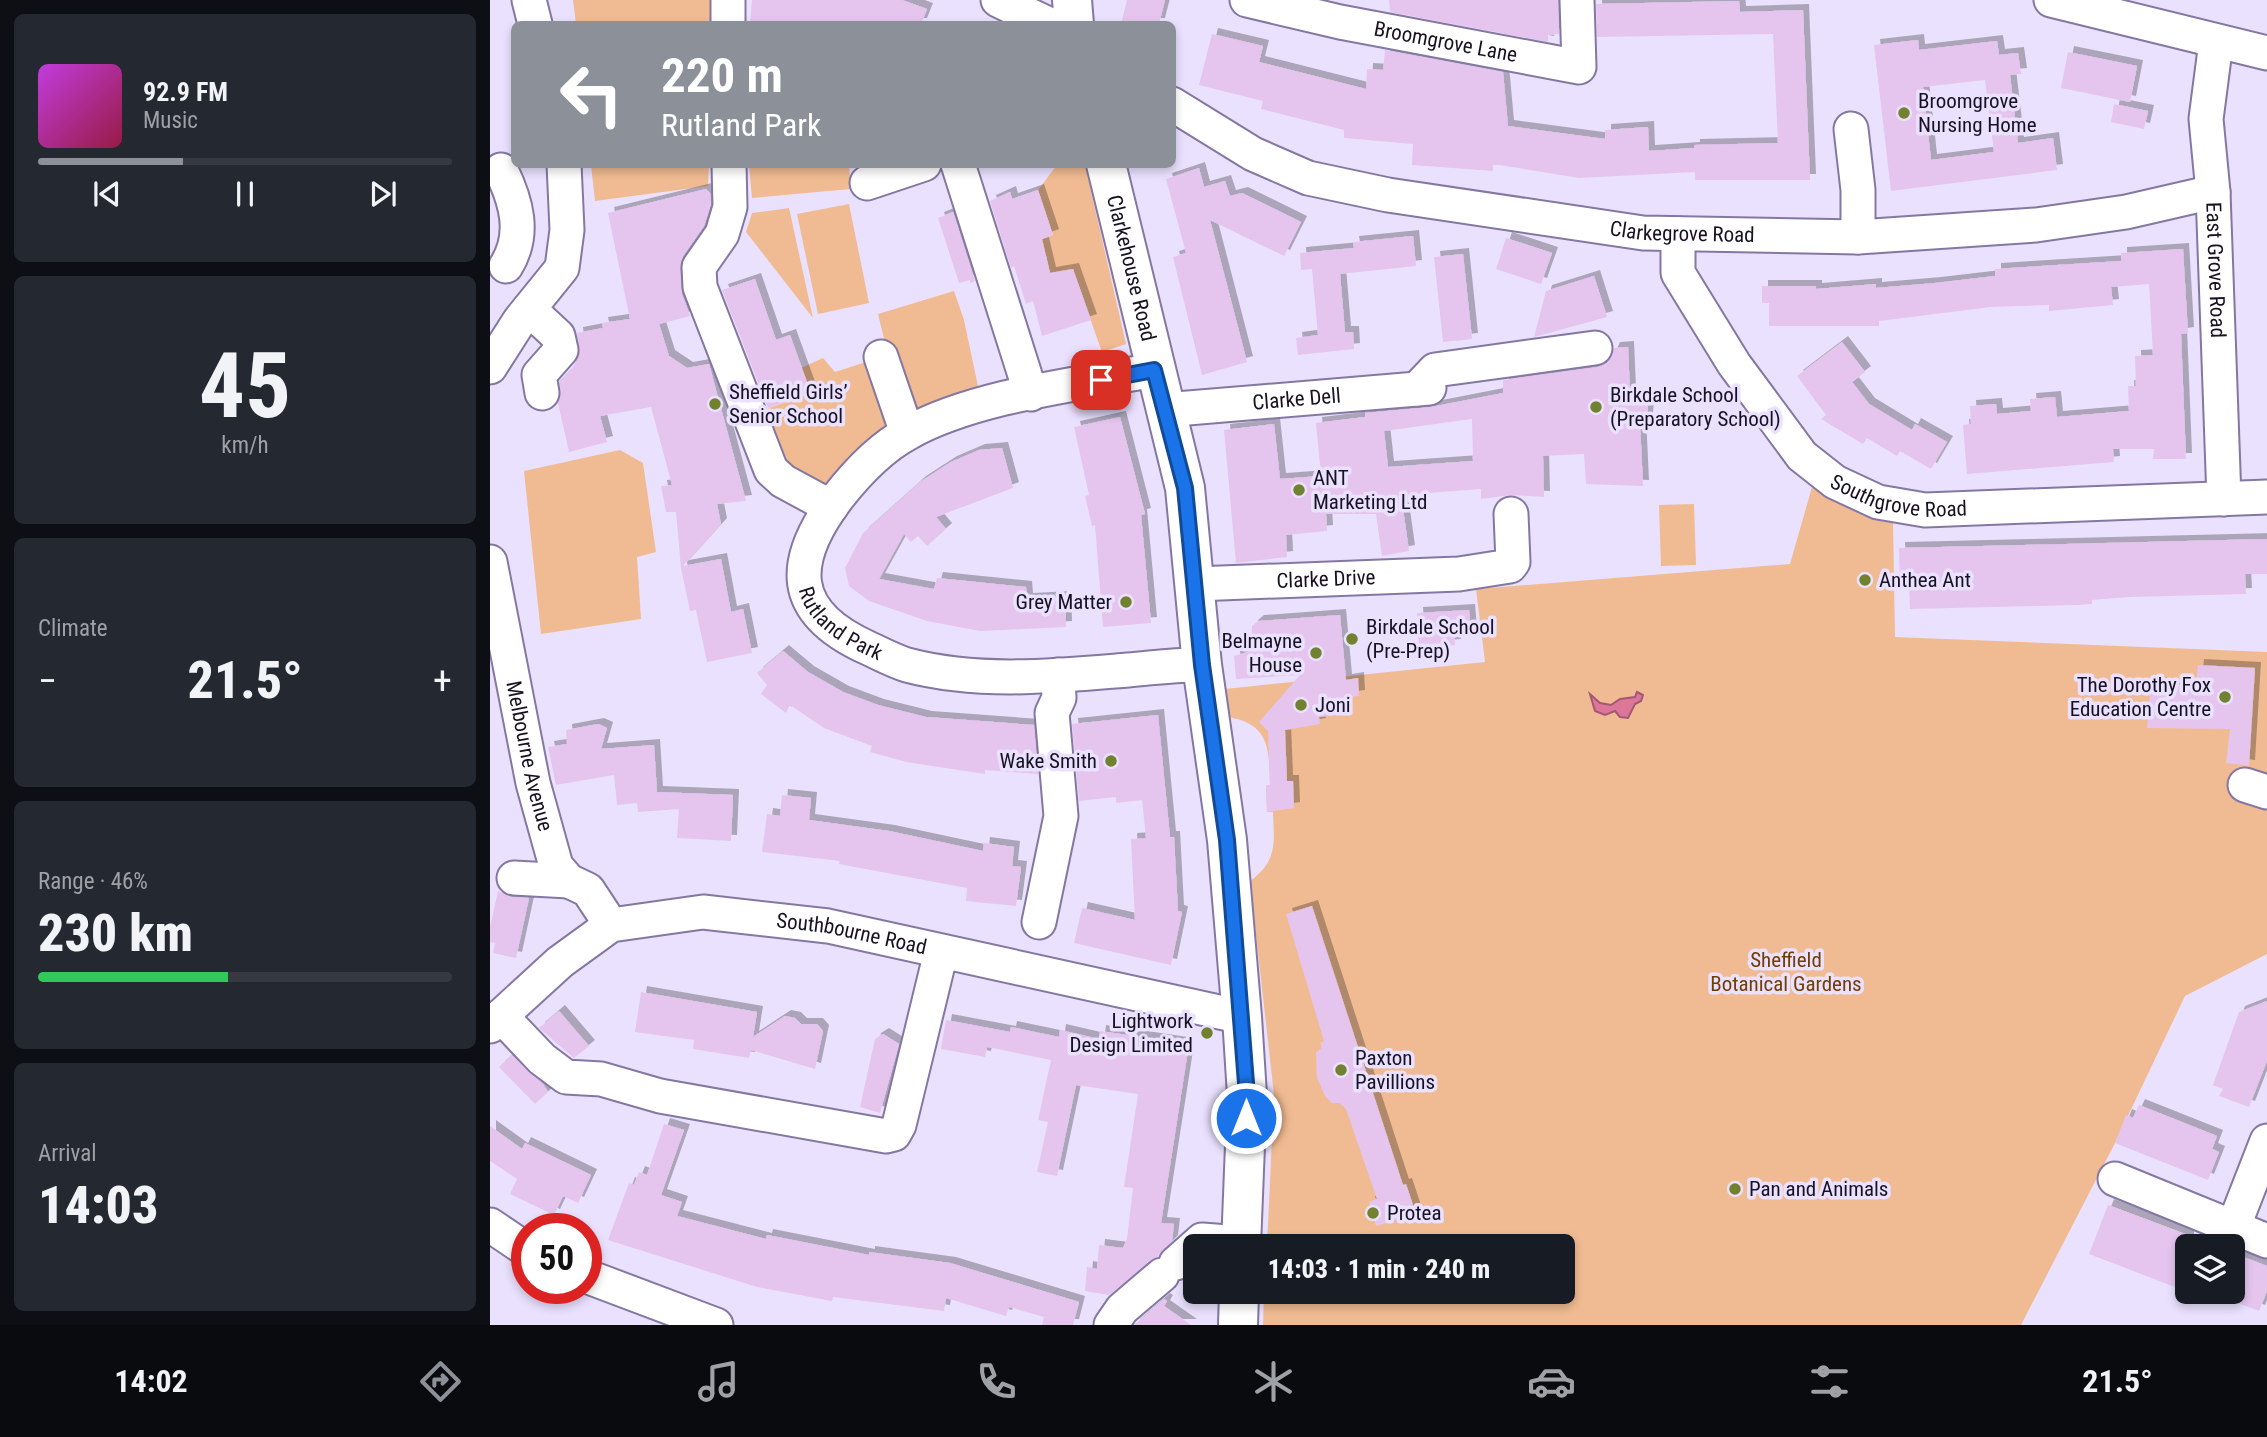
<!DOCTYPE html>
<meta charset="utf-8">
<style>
:root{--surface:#171b24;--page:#242831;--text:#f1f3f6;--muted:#9ea1a6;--line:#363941;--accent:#8c9099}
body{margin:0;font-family:"Roboto Condensed",sans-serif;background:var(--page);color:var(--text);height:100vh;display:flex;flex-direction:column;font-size:26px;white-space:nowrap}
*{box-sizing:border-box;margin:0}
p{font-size:23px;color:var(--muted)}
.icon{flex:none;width:38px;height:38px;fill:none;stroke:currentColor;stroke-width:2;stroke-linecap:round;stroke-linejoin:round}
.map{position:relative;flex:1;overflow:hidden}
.details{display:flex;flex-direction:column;gap:14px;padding:14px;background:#0d0f14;width:490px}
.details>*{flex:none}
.top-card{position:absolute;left:21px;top:21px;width:665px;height:147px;border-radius:10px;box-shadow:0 4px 10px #0003;background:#8c9099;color:#fff;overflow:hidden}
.fabs{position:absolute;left:1685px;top:1234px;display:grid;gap:14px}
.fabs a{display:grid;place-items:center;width:70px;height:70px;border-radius:10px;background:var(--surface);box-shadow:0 4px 10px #0003;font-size:35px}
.speed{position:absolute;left:21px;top:1213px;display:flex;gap:14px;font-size:35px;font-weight:700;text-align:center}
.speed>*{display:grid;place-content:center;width:91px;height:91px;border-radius:50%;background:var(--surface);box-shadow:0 4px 10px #0003;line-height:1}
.speed .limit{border:10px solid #d22;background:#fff;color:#111}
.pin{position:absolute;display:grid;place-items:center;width:60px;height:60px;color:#fff;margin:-30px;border-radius:14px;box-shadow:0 4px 10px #0006}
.me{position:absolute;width:77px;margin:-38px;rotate:0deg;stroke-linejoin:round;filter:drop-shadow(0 0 5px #0008)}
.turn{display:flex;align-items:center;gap:24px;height:147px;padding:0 35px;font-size:32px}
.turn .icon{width:91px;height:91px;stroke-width:2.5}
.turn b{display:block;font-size:49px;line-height:60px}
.big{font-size:52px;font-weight:800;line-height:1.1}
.details .card{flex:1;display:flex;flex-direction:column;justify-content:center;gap:10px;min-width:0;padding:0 24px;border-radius:10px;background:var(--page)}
.details .dial{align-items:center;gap:0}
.dial b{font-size:91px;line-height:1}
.song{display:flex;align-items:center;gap:21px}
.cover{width:84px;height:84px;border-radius:10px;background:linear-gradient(135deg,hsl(290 70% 55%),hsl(340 70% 35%))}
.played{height:7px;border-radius:4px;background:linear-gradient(90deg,var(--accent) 35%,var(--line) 35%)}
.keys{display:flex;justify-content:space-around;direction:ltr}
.heat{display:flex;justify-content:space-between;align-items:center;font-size:38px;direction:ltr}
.charge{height:10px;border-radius:5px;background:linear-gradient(90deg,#34c759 46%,var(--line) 0)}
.trip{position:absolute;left:693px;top:1234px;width:392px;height:70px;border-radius:10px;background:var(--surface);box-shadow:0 4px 10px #0003;font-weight:800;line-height:70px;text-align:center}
.dock{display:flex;height:112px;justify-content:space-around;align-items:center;background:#090b0e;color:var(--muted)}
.dock .icon{width:49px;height:49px}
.dock .active{color:var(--accent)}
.dock b{font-size:32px;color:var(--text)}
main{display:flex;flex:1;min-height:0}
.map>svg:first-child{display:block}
.green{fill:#f0bb92}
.water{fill:#de769a;stroke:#a25876;stroke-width:2}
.building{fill:#e5c5ee;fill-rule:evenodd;filter:url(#shadow)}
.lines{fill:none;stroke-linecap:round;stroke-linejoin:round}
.minor-casing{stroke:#8477a2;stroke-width:37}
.major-casing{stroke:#8477a2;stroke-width:42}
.minor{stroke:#fff;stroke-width:33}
.major{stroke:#fff;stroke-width:38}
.route-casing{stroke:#114b97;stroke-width:18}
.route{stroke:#1a73e8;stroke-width:12}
.poi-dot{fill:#728130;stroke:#eae1fe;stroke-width:2.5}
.labels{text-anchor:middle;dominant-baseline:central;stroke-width:7;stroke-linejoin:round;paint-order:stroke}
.street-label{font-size:21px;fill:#171222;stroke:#eae1fe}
.poi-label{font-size:21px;fill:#171222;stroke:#eae1fe;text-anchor:start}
.park-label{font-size:21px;fill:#733c00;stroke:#eae1fe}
</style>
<main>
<section class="details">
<div class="card">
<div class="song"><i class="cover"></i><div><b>92.9 FM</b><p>Music</p></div></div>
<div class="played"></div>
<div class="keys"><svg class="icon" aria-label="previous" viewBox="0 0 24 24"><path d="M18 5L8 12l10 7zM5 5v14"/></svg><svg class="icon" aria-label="pause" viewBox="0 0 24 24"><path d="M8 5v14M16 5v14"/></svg><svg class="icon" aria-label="next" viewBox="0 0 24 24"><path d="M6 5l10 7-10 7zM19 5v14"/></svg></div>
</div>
<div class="card dial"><b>45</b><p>km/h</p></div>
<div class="card"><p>Climate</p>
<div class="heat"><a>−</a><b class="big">21.5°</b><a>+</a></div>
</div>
<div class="card"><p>Range · 46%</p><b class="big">230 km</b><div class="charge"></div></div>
<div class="card"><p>Arrival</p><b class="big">14:03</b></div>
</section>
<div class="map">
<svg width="1777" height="1325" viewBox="0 0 1777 1325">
<defs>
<filter id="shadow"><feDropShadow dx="6" dy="-6" stdDeviation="0" flood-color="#0004"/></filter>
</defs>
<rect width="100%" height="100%" fill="#eae1fe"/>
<g class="green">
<path d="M83,0h138v24h-135z"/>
<path d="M101,165h118l-1,21 -113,15z"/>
<path d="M259,165h100l2,24 -99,9z"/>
<path d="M567,165h28l41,179 -24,8 -29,-82 -23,3 -4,-18 -11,-13 18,-7 -15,-45z"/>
<path d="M359,204l20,99 -51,11 -21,-100z"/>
<path d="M299,208l24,110 -67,-86 6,-19z"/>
<path d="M464,291l10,29 15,71c-56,31 -124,56 -163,108l-33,-18 -19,-71 46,-17 -9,-25 22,-10 12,14 53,-17 -10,-41z"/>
<path d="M130,450l23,13 13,89 -19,5 4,62 -100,15 -17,-163z"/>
<path d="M1322,487l44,22 37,12 2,116 372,15v302l-82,42 -70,147 -94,182h-758l1,-33h299v-46h-296l7,-151 -24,-214c28,-21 24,-37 23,-69h-6l-1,-26 4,-1c-1,-36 0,-61 -42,-68l-3,-28 260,-27 -9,-73 314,-25z"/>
<path d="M1204,504l2,61 -35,1 -2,-61z"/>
</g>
<path class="water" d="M1147,692l6,3 -2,6 -6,3 -7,14 -8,-1 -5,-6 -10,4 -10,-4 -5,-17 10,9 11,2 9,-6 15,-2z"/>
<g class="building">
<path d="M262,0h150l25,9 -6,15h-171z"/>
<path d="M637,0h38l-6,24h-38z"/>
<path d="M899,0h169l1,34 -11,1v7l-158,-30z"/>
<path d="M1249,1l1,11 63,-2 7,170h-115v-8l-116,6 -86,-14v7l-81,-6 1,-21 -69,-6v-8l-83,-21 2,-8 -64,-16 13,-51 51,12 -4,16 107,27 1,-20 16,1 2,-20 118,22 5,54 97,13v-9l43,-3 1,24 45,-3v-3l84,-2 -5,-109 -176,3 -1,-33z"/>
<path d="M1428,40l1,10 78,-9 2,14 19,-2 3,21 -11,1 8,68 35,-5 4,32 -166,21 -17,-146zM1495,80l9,72 -63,8 -8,-73z"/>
<path d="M1578,52l69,14 -7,36 -69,-14z"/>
<path d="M1624,104l34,7 -4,18 -33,-7z"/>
<path d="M709,168l5,19 21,-6 5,15 12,-3 59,29 -17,34 -74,-36 37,142 -45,13 -29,-118 13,-4 -20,-74z"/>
<path d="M216,189l4,4 1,11 -7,22 -21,30 -3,12 2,26 8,22 -31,8 10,32 18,12 22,-4 37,137 -29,3 4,20 -38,42 38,-7 10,53 12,-3 9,44 -45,9 -11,-52 -6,1 -9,-43 -5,-56h-10l-5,-26 11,-1 -21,-78 -51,9 7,26 -38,10 -11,-49 1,-22 13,-12 7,-14 -2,-22 26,-5 -1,-5 28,-4 -22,-106z"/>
<path d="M548,190l15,45 -11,4 8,34 23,-4 18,51 -49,16 -9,-35 -7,3 -12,-38 -3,2 -21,-67 20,-9 2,7z"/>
<path d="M463,212l22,69 -5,2v-3l-11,3 -21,-65z"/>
<path d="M923,236l3,30 -76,8 5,58h8l1,17 -56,6 -2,-17 22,-3 -6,-66 -11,1 -1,-17 54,-5 -1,-6z"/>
<path d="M1016,238l46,15 -11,31 -45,-15z"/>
<path d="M1693,249l5,84 -7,1 5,125h-33l1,-10h-41l1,13 -147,12 -4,-49 8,-1 -1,-18 26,-2 1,10 34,-3 -1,-12 25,-2 2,20 72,-6 -1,-25h8l-1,-30 18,-1 -4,-71 -38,3 2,18 -64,6v-6l-58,2 -112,14v5h-110v-23h-7v-17h54v3l60,-5v4l59,-5 60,-7v-7l126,-8v-8z"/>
<path d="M973,254l9,85 -29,3 -9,-85z"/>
<path d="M1104,276l13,41 -73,20 12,-46z"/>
<path d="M265,279l21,61 14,-5 21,58 -43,15 -46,-118z"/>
<path d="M1352,342l23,30 -13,10 17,22 43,26 3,-6 32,18 -16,27 -31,-18 -3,5 -30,-18 -4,6 -42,-25 5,-4 -29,-39z"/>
<path d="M1138,347l2,46 18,13 -1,12 -7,5 3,63 -57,-2 -2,-30 -41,2 1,41 -33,-2 -30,4v-10l-80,6 8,56 -27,5 -6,-42h-50l1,17 -41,4 1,22 -51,6 -12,-133 50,-6 6,55 41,-3 -5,-53 49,-6v-4l66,-6 72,-14v-13l95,-13 9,-4 7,-15zM982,419l1,42 -85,6 -4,-36z"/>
<path d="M630,417l25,97 -4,1 10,108 -48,4 -8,-102 -3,1 -7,-30 4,-1 -15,-68z"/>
<path d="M512,448l11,40 -77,29 10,12 -19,17 -9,-10 -7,6 -7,-8 -25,45 55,10 3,-11 89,9 1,12 38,-2 1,30 -86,4 -53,-10 -58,-20 -20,-15 -4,-18 18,-35 57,-51 31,-20 28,-12z"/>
<path d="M1777,539v35h-22l1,20 -116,3 -38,3v4l-13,1 -169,4 -1,-27 -9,1 -1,-35z"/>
<path d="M979,610l2,24 -17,1 1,10 -36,3 -2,-35z"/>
<path d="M850,615l6,65 12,-2 1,18 -24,3 2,16 -18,2 1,7 -35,6 2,51h6l1,27 -27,4 -1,-26 4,-1 -2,-54 -9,-9 41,-47 -64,4 -2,-23 17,-5 1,-25 6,-5z"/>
<path d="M293,651l25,21 35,20 35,13 48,12 108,8 4,49 -53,-4v4l-79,-12 -36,-10 2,-6 -48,-18 -34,-23 -4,8 -25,-19 6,-9 -10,-12z"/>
<path d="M1708,665l57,3 -6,98 -23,-3 4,-34 -83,-1 4,-45 45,3z"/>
<path d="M668,715l12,122h4l4,74 4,1 -11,53 -97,-22 8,-35 53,12 -4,-81 15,-1 -4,-38 -26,3v-6l-37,4 -7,-77z"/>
<path d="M108,724l9,4 -6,21 53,-4 3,47 76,3 -2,46 -54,-3 2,-29 -41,3 -1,-9 -20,2 -3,-30 -58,10 -8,-38 19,-3 -1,-14z"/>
<path d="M292,795l29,3 -2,22 80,11 94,20 1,-8 30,4 -2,19 9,1 -5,39 -50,-5 1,-13 -128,-24 1,-3 -78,-9 5,-38 13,2z"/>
<path d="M8,891l14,6 17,1 -13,60 -23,-5 2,-10 -5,-1v-15z"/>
<path d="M822,906l91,279 3,-1 10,30 -40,12 -7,-24 8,-3 -31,-90 -7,-6h-7l-7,-7 -8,-18 -1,-26 6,-4 -2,-5 4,-2 -38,-127z"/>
<path d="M151,992l116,20 -4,25 32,-21 10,2 6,6h16l6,7 -8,38 -64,-19 -2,8 -56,-9 1,-9 -59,-8z"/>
<path d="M1777,1001v60l-18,46 -30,-11 4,-7 -10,-4 26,-73z"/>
<path d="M69,1011l30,35 -15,12 -35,-30z"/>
<path d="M456,1020l64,12 1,-5 48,10 1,-7 39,9 1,-8 89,13 -28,179 13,1 -2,17 -14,15 -49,39 -24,-4 2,-24 10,2 2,-24 24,3 4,-9 6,-51 -9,-1 14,-93 -62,-9 -19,91 -20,-4 11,-50 -10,-2 13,-60 -64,-13 -2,10 -44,-8z"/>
<path d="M393,1034l16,10 -19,69 -20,-6 15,-68z"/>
<path d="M22,1055l31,29 5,8 -13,12 -36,-37z"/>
<path d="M1649,1105l78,31 -5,13 7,3 -11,28 -93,-37 11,-28 7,3z"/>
<path d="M174,1124l20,6 -23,65 21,7 -5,14 89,23 1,-4 102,20v-3l81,11 129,39 -6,23h-31l2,-8 -35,-10 -3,9 -60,-18 -2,13 -111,-14 -1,4 -75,-14 -149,-47 21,-57 5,2 5,-13 8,3z"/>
<path d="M0,1126l32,23 3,-6 66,32 -13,28 -15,-7 -9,19 -44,-21 7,-15 -27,-18z"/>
<path d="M1618,1205l80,30v57l-99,-38z"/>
<path d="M1743,1253l34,13v25l-8,20 -26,-10z"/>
<path d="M674,1299l3,2 -3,5 27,19h-57z"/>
</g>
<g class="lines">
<defs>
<g id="minor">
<path d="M39,0l6,24"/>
<path d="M238,0v24"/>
<path d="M508,0l50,24"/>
<path id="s1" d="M757,0l93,22 239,45 -2,-67"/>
<path d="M1561,0l216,53"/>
<path id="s2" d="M1726,42l-10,77 7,73 11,307"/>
<path id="s3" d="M682,104l81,50 55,24 80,17 255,38 215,4 178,-12 90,-13 87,-20"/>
<path d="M1361,129l7,61v47"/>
<path d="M239,164l1,43 -8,27 -23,33 1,20 71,183 12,11 48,26"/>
<path d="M468,164l73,230"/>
<path d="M11,170c15,31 25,64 5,96"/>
<path d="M377,183l57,-19"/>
<path id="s4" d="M1188,234v39l56,91 68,92 33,26 43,20 47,8 342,-13"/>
<path d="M39,309l29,27 3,14 -22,25 3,18"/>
<path d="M391,357l26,76"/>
<path d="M0,367l30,-47 42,-52 5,-38 -3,-66"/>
<path id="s5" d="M664,370c-75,14 -180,26 -246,63 -26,14 -52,41 -70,64 -49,65 -50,115 30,151 13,6 26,13 39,17 72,19 148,11 221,5 25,-2 50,-6 74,-5"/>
<path d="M927,389l18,-19 160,-22"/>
<path id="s6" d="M674,410l265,-22"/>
<path id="s7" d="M0,562l43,221 23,83 13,15 19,9 23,35"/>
<path id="s8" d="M705,584l264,-10 51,-8 3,-4 -2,-48"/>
<path d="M1755,785l22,7"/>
<path d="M24,878l55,3"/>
<path d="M549,922l22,-106 -9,-103 7,-15 -1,-23"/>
<path d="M11,1016l41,43 24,18 35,2 59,17 226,40 8,-2 5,-9 42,-173"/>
<path id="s9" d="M0,1026l70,-64 51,-37 92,-13 125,14 414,91"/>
<path d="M1625,1179l152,62"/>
<path d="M0,1225l37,25"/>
<path d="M1743,1228l34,-87"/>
<path d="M686,1263l26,-23 39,3"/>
<path d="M96,1276l130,49"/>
<path d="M621,1325l11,-16 40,-34"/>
</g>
<g id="major">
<path d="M582,0l2,24"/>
<path id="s10" d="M616,164l79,324 17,177 25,175 15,177 5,78 -6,151"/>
<path d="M748,1325l1,-33"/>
</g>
</defs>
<use href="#minor" class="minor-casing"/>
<use href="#major" class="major-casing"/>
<use href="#minor" class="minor"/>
<use href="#major" class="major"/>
</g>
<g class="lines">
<defs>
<path id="route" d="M611,380l53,-10 31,118 17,177 25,175 20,256 -1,22"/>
</defs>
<use href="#route" class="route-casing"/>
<use href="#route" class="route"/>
</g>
<g class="poi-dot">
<circle cx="1414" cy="113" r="7"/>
<circle cx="225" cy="404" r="7"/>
<circle cx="1106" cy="407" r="7"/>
<circle cx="809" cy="490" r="7"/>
<circle cx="1375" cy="580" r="7"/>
<circle cx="636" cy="602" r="7"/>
<circle cx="862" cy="639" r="7"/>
<circle cx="826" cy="653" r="7"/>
<circle cx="1735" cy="697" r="7"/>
<circle cx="811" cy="705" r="7"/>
<circle cx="621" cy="761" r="7"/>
<circle cx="717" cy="1033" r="7"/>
<circle cx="851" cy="1070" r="7"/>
<circle cx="1245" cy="1189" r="7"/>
<circle cx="883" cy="1213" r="7"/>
</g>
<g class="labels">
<g class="street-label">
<text stroke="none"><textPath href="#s1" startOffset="203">Broomgrove Lane</textPath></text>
<text stroke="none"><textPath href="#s3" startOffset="534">Clarkegrove Road</textPath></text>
<text stroke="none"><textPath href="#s10" startOffset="107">Clarkehouse Road</textPath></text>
<text stroke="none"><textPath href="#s2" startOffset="229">East Grove Road</textPath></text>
<text stroke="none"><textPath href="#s6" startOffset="133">Clarke Dell</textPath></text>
<text stroke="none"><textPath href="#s4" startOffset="369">Southgrove Road</textPath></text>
<text stroke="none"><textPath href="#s8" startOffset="131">Clarke Drive</textPath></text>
<text stroke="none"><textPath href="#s5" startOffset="502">Rutland Park</textPath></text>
<text stroke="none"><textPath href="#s7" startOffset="198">Melbourne Avenue</textPath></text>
<text stroke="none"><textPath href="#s9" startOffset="401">Southbourne Road</textPath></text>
</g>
<g class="poi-label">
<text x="1428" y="101">Broomgrove<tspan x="1428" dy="24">Nursing Home</tspan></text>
<text x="239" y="392">Sheffield Girls’<tspan x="239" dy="24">Senior School</tspan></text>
<text x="1120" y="395">Birkdale School<tspan x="1120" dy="24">(Preparatory School)</tspan></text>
<text x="823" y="478">ANT<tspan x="823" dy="24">Marketing Ltd</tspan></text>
<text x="1389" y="580">Anthea Ant</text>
<text x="622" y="602" text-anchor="end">Grey Matter</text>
<text x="876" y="627">Birkdale School<tspan x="876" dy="24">(Pre-Prep)</tspan></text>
<text x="812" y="641" text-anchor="end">Belmayne<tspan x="812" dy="24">House</tspan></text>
<text x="1721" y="685" text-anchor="end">The Dorothy Fox<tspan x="1721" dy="24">Education Centre</tspan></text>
<text x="825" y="705">Joni</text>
<text x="607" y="761" text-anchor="end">Wake Smith</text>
<text x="703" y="1021" text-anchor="end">Lightwork<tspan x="703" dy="24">Design Limited</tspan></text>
<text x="865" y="1058">Paxton<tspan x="865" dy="24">Pavillions</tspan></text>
<text x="1259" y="1189">Pan and Animals</text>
<text x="897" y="1213">Protea</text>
</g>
<g class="park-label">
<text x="1296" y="960">Sheffield<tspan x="1296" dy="24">Botanical Gardens</tspan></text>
</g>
</g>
</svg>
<div class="fabs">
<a><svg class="icon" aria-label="layers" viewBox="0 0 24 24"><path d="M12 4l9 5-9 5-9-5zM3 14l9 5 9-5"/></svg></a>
</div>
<div class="speed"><div class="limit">50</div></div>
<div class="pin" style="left:611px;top:380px;background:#d93025"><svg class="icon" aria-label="arrive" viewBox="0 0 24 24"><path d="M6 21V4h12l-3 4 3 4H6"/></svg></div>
<svg class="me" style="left:756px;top:1118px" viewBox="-20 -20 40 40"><circle r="17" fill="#1a73e8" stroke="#fff" stroke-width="3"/><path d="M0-11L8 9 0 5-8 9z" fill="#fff"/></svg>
<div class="trip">14:03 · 1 min · 240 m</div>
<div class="top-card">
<div class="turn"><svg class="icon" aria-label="left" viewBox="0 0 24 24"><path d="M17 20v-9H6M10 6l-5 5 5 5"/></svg><div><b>220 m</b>Rutland Park</div></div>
</div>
</div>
</main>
<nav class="dock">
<b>14:02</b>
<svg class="icon active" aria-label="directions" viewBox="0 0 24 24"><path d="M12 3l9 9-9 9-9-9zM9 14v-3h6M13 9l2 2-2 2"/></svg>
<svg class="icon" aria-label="music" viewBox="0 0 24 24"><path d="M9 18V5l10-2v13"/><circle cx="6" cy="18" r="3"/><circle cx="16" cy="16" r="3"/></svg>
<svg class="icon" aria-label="phone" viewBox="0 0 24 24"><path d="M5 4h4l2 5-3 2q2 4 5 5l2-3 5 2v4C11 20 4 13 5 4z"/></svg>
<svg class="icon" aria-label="climate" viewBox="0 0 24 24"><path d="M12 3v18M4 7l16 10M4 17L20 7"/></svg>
<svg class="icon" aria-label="car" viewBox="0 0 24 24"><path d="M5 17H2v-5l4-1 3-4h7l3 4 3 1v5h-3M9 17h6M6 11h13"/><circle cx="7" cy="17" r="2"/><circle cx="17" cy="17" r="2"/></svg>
<svg class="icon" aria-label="filters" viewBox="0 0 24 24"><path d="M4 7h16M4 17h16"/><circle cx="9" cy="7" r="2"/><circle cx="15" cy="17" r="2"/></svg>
<b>21.5°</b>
</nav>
